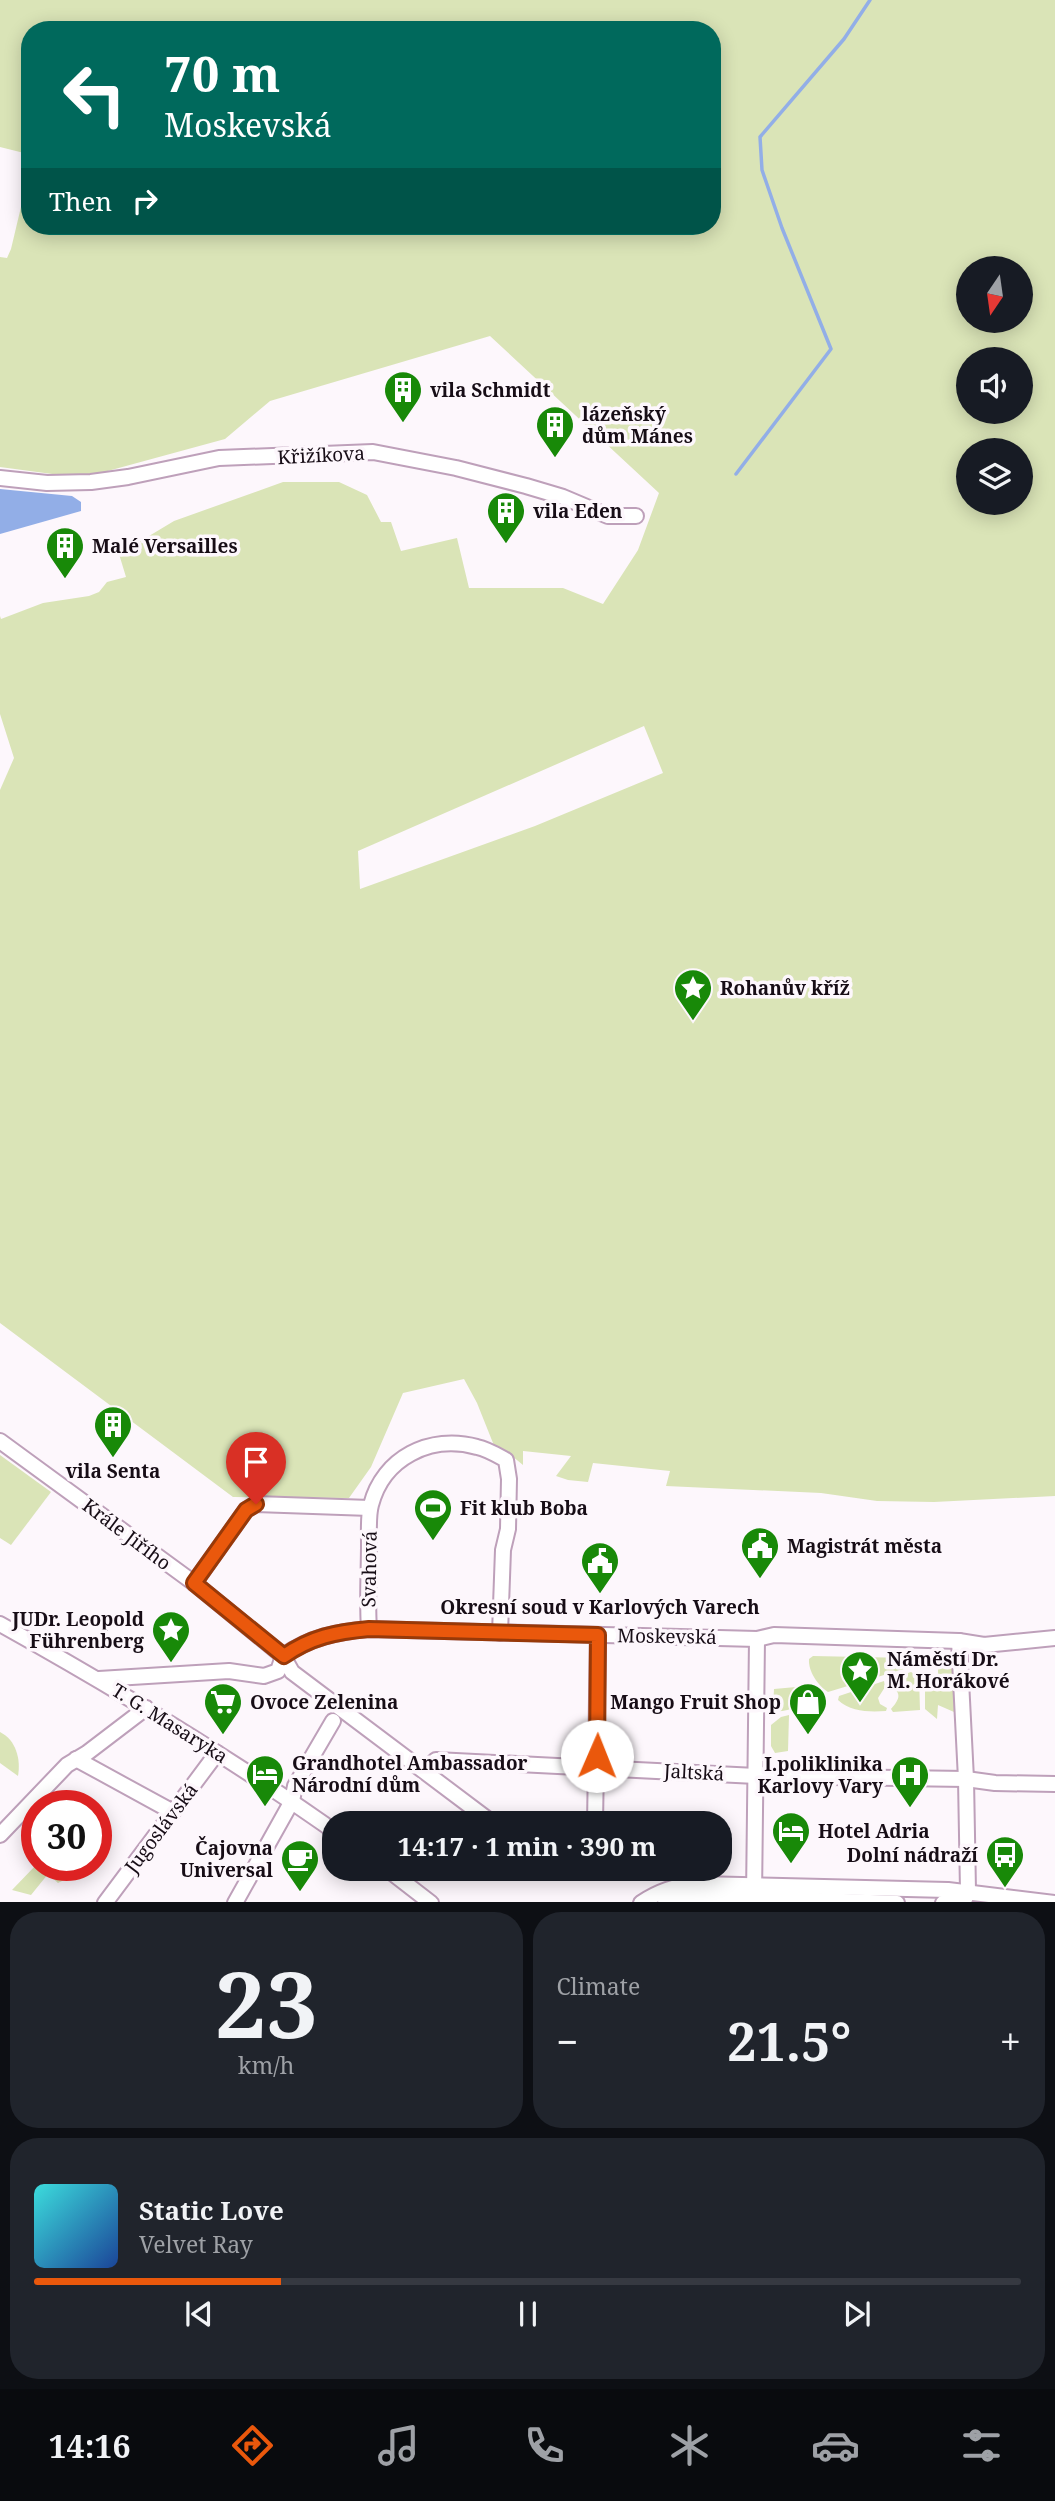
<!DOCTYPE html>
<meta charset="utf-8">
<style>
:root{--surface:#171b24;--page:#20242c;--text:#f1f3f6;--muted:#9ea1a6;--line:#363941;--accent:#ea580c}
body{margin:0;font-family:"Noto Serif",serif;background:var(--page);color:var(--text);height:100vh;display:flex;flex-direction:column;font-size:26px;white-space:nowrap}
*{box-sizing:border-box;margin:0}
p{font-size:23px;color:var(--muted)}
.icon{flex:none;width:38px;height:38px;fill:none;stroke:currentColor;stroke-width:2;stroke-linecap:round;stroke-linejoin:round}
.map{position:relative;height:1902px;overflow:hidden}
.side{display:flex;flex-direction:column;gap:10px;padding:10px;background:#0d0f14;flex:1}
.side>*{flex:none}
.top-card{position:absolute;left:21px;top:21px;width:700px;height:214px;border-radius:28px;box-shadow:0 4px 18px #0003;background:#00695c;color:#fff;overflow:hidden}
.needle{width:46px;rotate:193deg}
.fabs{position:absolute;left:956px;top:256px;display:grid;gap:14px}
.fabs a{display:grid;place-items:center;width:77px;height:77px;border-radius:50%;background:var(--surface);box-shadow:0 4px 18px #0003;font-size:35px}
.speed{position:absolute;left:21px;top:1790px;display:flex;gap:14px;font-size:35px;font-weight:700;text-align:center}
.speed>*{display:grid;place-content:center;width:91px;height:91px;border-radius:50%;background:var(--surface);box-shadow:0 4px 18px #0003;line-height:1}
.speed .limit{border:10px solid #d22;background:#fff;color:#111}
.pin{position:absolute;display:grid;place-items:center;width:60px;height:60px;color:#fff;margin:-72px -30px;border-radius:50% 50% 50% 0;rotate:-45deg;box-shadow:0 0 7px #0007}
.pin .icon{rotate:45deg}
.me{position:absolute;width:77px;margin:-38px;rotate:1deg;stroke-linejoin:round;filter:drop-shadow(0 0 5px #0008)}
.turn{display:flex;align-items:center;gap:24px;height:147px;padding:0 28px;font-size:32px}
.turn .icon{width:91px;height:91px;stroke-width:2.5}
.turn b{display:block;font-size:49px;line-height:60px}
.then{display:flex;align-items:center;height:66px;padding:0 28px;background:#0003;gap:14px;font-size:26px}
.big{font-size:52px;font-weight:700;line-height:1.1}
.side .tile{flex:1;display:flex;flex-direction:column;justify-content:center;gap:10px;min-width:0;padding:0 24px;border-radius:28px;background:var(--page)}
.side .dial{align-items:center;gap:0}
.dial b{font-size:91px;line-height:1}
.song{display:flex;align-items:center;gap:21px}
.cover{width:84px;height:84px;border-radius:10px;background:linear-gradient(135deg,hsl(180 70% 55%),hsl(220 70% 35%))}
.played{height:7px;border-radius:4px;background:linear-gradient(90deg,var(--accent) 25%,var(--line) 25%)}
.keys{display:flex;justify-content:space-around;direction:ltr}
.heat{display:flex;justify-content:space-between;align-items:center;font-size:38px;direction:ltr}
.side .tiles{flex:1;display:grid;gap:10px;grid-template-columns:1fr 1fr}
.tile:last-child{grid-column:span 2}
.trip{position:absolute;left:322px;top:1811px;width:410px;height:70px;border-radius:28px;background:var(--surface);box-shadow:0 4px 18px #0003;font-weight:700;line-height:70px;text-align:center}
.tabs{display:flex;height:112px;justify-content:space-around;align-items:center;background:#090b0e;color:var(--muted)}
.tabs .icon{width:49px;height:49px}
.tabs .active{color:var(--accent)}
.tabs b{font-size:32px;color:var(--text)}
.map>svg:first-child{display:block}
.green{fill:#dae4b7;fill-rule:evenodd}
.water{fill:#92aee7}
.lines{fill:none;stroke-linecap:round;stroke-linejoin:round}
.stream{stroke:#92aee7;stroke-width:3.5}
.minor-casing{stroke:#bea0ba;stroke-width:18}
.minor{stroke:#fff;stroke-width:14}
.route-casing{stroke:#983908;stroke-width:18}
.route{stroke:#ea580c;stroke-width:12}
.labels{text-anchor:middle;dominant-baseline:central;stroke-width:7;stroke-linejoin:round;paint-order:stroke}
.poi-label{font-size:19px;font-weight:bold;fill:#170d16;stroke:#fdf7fc;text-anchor:start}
.street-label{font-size:19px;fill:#170d16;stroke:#fdf7fc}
</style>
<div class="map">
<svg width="1055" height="1903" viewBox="0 0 1055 1903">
<rect width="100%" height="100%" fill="#fdf7fc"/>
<g class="green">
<path d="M0,0h1055v1496l-121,6 -57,-1 -56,-8 -155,-7 4,-15 -77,-8 -5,19 -20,-2 -12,-4 15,-20 -48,-5v14l-11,-9 -17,-8 -18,-45 -13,-24 -61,14 -32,74 -22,31 -116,-1 -233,-174v-533l14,-32 -14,-44v-98l1,3 42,-16 46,-7 10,-4 8,-10 19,-5 -7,-23 55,-33 109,-39h56l28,13 14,27h10l10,29 56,-13 12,50h94l40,16 35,-54 21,-57 -169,-157 -220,65 -45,38 -143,39 -82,-11v-210l7,1 4,-9 19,-80v57h682v-196h-682v127l-6,-4 -24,-6zM968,268h52v52h-52zM968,359h52v52h-52zM968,450h52v52h-52zM644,726l19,47 -128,53 -175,63 -2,-38z"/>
<path d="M0,1455l51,37 -40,53 -11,-7z"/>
<path d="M813,1656l96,2 2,3 -4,7 -79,24c-10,-6 -20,-21 -19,-33z"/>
<path d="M953,1666l2,43 -1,3 -16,-7 -1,14 -12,-10v-24h13v-18z"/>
<path d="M911,1672l8,5 1,33 -27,2 -2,-3c8,-9 12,-16 -1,-23v-7z"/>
<path d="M884,1681l1,6 -7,11 2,6 7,4 -1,3c-17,1 -35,1 -48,-11l1,-4z"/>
<path d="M807,1686l6,3v5c-9,11 -26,19 -40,17l1,-22z"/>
<path d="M789,1715l-1,36 -13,2 -4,-7v-21l10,-8z"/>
<path d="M0,1732c16,8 21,27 18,44l-18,-13z"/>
<path d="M37,1864l20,2 13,11 -12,6 -10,-9 -17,21 -19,-5z"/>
</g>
<path class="water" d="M0,489l72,7 9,6v9l-81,23z"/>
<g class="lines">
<path class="stream" d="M736,474l95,-125 -49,-121 -20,-58 -2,-33 84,-98 26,-39"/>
<defs>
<g id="minor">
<path d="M0,478l47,5 44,-1 37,-5 91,-19 154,-6 83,16 70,18 37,11 45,19h28"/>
<path d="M0,1441l194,142 89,73 9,16 202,152"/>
<path d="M194,1583l52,-73 10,-6 114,4"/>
<path d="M0,1624c115,64 227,132 334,207"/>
<path d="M369,1629c-2,-28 0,-57 0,-86 0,-12 -1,-27 2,-38 12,-47 59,-71 106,-58 10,2 20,8 29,13l3,19 -1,50 -5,21 -3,83"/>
<path d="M959,1641l7,138 2,112"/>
<path d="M283,1656c28,-19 53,-24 86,-27l388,10 17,-4 185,6 25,4 71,-7"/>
<path d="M99,1679l130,-8 35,5 14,-5 5,-15"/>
<path d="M76,1759l97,53"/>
<path d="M425,1770l11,-10 320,16 210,3 29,4 60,1"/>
<path d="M595,1824l3,-189"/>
<path d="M0,1835l67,-70 20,-12 59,-45"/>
<path d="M387,1869l44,34"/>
<path d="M557,1869l5,3 19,-3"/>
<path d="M754,1897l3,-258"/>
<path d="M105,1903l112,-150"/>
<path d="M235,1903l57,-102 3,-15 38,-65"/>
<path d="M641,1903c18,-12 35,-18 56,-19l251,6 107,13"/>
<path d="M665,1903l9,-4 31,-3 192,7"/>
<path d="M943,1903l22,-4 3,-6"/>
</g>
</defs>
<use href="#minor" class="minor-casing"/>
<use href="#minor" class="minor"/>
</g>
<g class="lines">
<defs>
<path id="route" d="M256,1504l-10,6 -52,73 90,73c27,-19 52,-24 85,-27l229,6 -1,121"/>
</defs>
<use href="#route" class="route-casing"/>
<use href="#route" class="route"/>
</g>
<defs>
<symbol id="building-pin" viewBox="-11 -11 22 30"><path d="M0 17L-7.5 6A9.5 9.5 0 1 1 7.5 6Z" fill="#188908" stroke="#fdf7fc"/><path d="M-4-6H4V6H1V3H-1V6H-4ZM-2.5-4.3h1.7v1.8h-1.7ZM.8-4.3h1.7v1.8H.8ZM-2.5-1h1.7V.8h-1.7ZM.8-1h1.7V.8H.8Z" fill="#fff"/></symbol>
<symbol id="sight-pin" viewBox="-11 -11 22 30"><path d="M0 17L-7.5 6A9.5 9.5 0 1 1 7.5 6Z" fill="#188908" stroke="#fdf7fc"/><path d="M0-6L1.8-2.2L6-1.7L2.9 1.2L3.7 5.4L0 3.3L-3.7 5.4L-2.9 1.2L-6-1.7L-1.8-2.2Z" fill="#fff"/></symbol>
<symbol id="stadium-pin" viewBox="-11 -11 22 30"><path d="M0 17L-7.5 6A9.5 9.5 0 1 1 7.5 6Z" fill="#188908" stroke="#fdf7fc"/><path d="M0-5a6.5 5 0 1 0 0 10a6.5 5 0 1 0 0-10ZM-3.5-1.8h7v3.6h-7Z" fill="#fff"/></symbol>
<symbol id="civic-pin" viewBox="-11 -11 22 30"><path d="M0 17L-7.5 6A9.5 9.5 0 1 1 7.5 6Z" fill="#188908" stroke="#fdf7fc"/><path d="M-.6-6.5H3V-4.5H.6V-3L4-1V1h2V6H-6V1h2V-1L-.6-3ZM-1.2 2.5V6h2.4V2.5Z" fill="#fff"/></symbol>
<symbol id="supermarket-pin" viewBox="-11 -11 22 30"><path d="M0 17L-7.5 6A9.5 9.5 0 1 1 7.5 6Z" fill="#188908" stroke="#fdf7fc"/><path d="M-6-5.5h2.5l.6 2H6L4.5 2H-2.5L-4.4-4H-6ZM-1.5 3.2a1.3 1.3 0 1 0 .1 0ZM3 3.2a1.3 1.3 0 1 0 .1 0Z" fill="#fff"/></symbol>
<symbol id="shop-pin" viewBox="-11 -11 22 30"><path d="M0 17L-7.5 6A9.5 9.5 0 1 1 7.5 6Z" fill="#188908" stroke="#fdf7fc"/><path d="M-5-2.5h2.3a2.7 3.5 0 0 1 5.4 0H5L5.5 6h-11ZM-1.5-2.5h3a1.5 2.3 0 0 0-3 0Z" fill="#fff"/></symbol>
<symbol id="hotel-pin" viewBox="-11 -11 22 30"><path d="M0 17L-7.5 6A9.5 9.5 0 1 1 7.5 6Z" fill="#188908" stroke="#fdf7fc"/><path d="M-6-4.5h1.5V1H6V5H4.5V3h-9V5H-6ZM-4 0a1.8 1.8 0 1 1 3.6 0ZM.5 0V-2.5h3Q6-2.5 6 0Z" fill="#fff"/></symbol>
<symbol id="hospital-pin" viewBox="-11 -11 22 30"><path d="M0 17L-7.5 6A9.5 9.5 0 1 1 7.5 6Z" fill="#188908" stroke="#fdf7fc"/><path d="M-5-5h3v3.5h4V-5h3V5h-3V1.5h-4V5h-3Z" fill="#fff"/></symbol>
<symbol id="bus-pin" viewBox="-11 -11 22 30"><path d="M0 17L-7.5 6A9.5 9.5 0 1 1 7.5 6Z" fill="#188908" stroke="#fdf7fc"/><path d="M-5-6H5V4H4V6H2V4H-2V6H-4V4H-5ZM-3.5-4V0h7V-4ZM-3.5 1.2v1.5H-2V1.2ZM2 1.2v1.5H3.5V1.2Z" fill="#fff"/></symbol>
<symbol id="cafe-pin" viewBox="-11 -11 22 30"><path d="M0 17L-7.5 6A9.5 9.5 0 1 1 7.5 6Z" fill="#188908" stroke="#fdf7fc"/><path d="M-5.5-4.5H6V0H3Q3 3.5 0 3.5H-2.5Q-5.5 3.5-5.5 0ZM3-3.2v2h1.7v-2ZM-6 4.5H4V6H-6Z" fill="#fff"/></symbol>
</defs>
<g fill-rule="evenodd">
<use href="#building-pin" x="381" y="368" width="44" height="60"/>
<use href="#building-pin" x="533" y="403" width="44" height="60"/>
<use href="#building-pin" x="484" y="489" width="44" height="60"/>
<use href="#building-pin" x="43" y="524" width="44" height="60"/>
<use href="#sight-pin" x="671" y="966" width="44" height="60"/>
<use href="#building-pin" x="91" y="1403" width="44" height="60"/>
<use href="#stadium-pin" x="411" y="1486" width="44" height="60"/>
<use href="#civic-pin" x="738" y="1524" width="44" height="60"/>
<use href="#civic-pin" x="578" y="1539" width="44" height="60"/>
<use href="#sight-pin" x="149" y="1608" width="44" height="60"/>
<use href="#sight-pin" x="838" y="1648" width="44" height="60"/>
<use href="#supermarket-pin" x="201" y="1680" width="44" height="60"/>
<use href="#shop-pin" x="786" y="1680" width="44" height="60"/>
<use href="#hotel-pin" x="243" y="1752" width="44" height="60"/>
<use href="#hospital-pin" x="888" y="1753" width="44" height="60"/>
<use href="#hotel-pin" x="769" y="1809" width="44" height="60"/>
<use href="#bus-pin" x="983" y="1833" width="44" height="60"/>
<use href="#cafe-pin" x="278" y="1837" width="44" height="60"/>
</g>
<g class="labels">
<g class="poi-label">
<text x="430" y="390">vila Schmidt</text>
<text x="582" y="414">lázeňský<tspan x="582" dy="22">dům Mánes</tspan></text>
<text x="533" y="511">vila Eden</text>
<text x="92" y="546">Malé Versailles</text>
<text x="720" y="988">Rohanův kříž</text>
<text x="113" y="1471" text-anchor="middle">vila Senta</text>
<text x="460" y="1508">Fit klub Boba</text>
<text x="787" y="1546">Magistrát města</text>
<text x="600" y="1607" text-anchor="middle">Okresní soud v Karlových Varech</text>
<text x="144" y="1619" text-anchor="end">JUDr. Leopold<tspan x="144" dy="22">Führenberg</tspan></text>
<text x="887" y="1659">Náměstí Dr.<tspan x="887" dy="22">M. Horákové</tspan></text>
<text x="250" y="1702">Ovoce Zelenina</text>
<text x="781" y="1702" text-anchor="end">Mango Fruit Shop</text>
<text x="292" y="1763">Grandhotel Ambassador<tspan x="292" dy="22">Národní dům</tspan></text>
<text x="883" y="1764" text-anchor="end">I.poliklinika<tspan x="883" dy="22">Karlovy Vary</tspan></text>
<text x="818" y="1831">Hotel Adria</text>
<text x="273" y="1848" text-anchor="end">Čajovna<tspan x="273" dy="22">Universal</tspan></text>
<text x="978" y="1855" text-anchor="end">Dolní nádraží</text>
</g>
<g class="street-label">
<text transform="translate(321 455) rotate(-3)">Křižíkova</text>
<text transform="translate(127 1534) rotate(37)">Krále Jiřího</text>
<text transform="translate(369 1569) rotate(-89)">Svahová</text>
<text transform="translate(667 1636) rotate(1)">Moskevská</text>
<text transform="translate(170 1723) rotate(32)">T. G. Masaryka</text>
<text transform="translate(694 1772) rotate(3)">Jaltská</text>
<text transform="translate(161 1828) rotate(-53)">Jugoslávská</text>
</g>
</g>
</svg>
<div class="fabs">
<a><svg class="needle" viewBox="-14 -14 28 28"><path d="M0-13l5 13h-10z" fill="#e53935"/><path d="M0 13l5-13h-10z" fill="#9ea1a6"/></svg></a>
<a><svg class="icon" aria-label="sound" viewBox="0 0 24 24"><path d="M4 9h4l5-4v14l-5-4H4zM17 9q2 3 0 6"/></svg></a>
<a><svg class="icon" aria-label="layers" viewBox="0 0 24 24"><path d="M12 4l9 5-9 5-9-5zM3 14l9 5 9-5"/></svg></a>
</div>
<div class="speed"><div class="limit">30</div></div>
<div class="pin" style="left:256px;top:1504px;background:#d93025"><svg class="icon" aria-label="arrive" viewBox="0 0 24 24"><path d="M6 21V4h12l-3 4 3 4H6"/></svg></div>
<svg class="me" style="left:597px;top:1756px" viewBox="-20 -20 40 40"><circle r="19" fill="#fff"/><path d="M0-13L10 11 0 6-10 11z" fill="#ea580c"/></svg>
<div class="trip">14:17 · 1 min · 390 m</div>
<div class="top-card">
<div class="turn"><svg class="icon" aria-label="left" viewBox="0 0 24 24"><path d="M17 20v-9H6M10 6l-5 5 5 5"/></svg><div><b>70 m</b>Moskevská</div></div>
<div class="then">Then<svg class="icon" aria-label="right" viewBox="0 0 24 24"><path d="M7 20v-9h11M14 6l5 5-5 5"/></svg></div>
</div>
</div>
<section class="side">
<div class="tiles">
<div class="tile dial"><b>23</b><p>km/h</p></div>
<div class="tile"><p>Climate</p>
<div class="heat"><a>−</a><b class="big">21.5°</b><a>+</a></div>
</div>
<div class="tile">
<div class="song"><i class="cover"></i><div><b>Static Love</b><p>Velvet Ray</p></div></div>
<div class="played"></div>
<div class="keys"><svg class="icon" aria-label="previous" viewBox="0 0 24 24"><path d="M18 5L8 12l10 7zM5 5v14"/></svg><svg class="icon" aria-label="pause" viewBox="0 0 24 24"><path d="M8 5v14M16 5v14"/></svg><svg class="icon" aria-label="next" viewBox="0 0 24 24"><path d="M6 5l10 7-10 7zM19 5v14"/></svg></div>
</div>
</div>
</section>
<nav class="tabs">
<b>14:16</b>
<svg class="icon active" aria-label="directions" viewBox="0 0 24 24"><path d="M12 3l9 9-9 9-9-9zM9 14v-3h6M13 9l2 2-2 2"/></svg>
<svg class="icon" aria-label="music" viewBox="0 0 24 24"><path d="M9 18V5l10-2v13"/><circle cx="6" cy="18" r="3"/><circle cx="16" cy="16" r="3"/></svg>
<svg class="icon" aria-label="phone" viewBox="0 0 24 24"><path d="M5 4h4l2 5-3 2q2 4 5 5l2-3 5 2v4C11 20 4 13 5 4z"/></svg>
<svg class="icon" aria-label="climate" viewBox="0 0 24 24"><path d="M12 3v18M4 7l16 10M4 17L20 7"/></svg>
<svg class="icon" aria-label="car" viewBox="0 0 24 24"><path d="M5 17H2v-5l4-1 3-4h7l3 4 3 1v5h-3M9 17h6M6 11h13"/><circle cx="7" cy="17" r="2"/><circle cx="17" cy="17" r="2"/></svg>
<svg class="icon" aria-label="filters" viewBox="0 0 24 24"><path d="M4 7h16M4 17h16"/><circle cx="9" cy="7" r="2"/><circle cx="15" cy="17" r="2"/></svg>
</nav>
